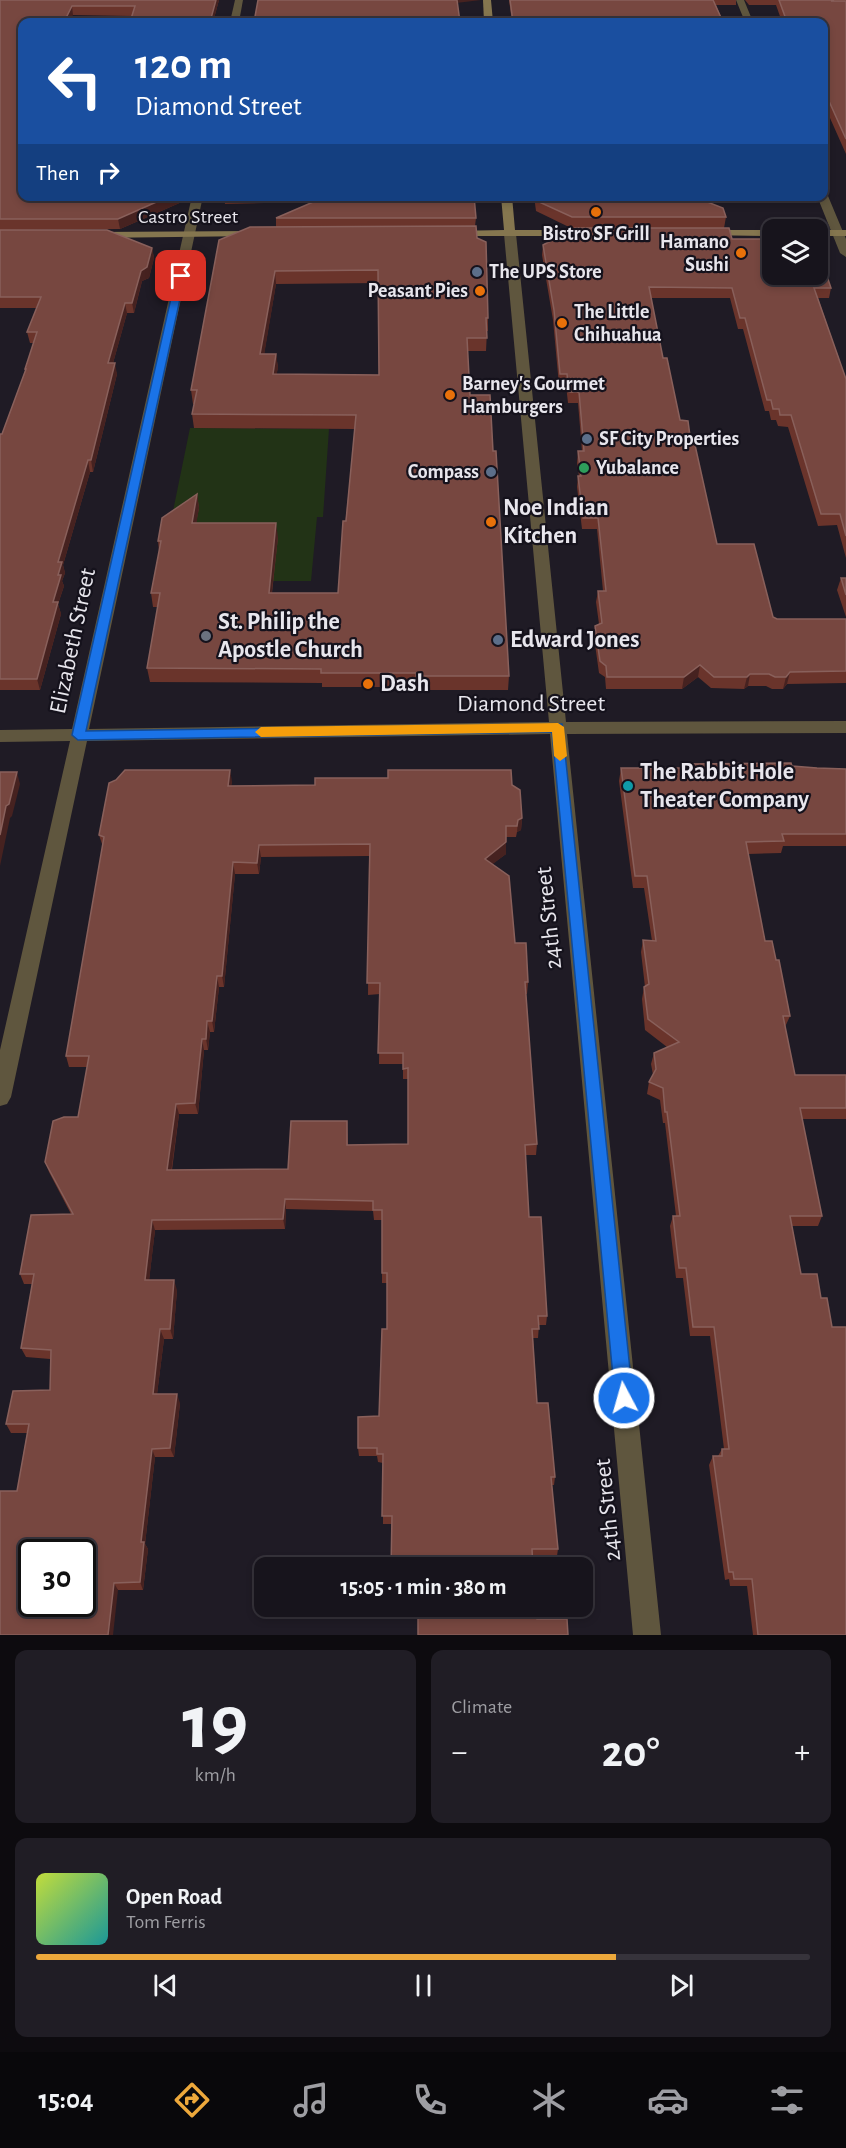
<!DOCTYPE html>
<meta charset="utf-8">
<style>
:root{--surface:#17141c;--page:#201d25;--text:#f1f3f6;--muted:#9e9ea3;--line:#36333b;--accent:#eda83b}
body{margin:0;font-family:"Alegreya Sans",sans-serif;background:var(--page);color:var(--text);height:100vh;display:flex;flex-direction:column;font-size:22px;white-space:nowrap}
*{box-sizing:border-box;margin:0}
p{font-size:20px;color:var(--muted)}
.icon{flex:none;width:33px;height:33px;fill:none;stroke:currentColor;stroke-width:2;stroke-linecap:round;stroke-linejoin:round}
.map{position:relative;height:1635px;overflow:hidden}
.drawer{display:flex;flex-direction:column;gap:15px;padding:15px;background:#0d0b0f;flex:1}
.drawer>*{flex:none}
.guide{position:absolute;left:18px;top:18px;width:810px;height:183px;border-radius:12px;box-shadow:0 3px 9px #0003,0 0 0 2px var(--line);background:#1a4fa0;color:#fff;overflow:hidden}
.tools{position:absolute;left:762px;top:219px;display:grid;gap:12px}
.tools a{display:grid;place-items:center;width:66px;height:66px;border-radius:12px;background:var(--surface);box-shadow:0 3px 9px #0003,0 0 0 2px var(--line);font-size:30px}
.speed{position:absolute;left:18px;top:1539px;display:flex;gap:12px;font-size:30px;font-weight:700;text-align:center}
.speed>*{display:grid;place-content:center;width:78px;height:78px;border-radius:50%;background:var(--surface);box-shadow:0 3px 9px #0003,0 0 0 2px var(--line);line-height:1}
.speed .limit{border:3px solid #111;border-radius:9px;background:#fff;color:#111}
.pin{position:absolute;display:grid;place-items:center;width:51px;height:51px;color:#fff;margin:-26px;border-radius:12px;box-shadow:0 3px 9px #0006}
.me{position:absolute;width:66px;margin:-33px;rotate:354deg;stroke-linejoin:round;filter:drop-shadow(0 0 4px #0008)}
.turn{display:flex;align-items:center;gap:21px;height:126px;padding:0 18px;font-size:27px}
.turn .icon{width:78px;height:78px;stroke-width:2.5}
.turn b{display:block;font-size:42px;line-height:51px}
.then{display:flex;align-items:center;height:57px;padding:0 18px;background:#0003;gap:12px;font-size:22px}
.big{font-size:45px;font-weight:700;line-height:1.1}
.drawer .tile{flex:1;display:flex;flex-direction:column;justify-content:center;gap:9px;min-width:0;padding:0 21px;border-radius:12px;background:var(--page)}
.drawer .dial{align-items:center;gap:0}
.dial b{font-size:78px;line-height:1}
.song{display:flex;align-items:center;gap:18px}
.cover{width:72px;height:72px;border-radius:9px;background:linear-gradient(135deg,hsl(70 70% 55%),hsl(180 70% 35%))}
.played{height:6px;border-radius:3px;background:linear-gradient(90deg,var(--accent) 75%,var(--line) 75%)}
.keys{display:flex;justify-content:space-around;direction:ltr}
.heat{display:flex;justify-content:space-between;align-items:center;font-size:33px;direction:ltr}
.drawer .tiles{flex:1;display:grid;gap:15px;grid-template-columns:1fr 1fr}
.tile:last-child{grid-column:span 2}
.trip{position:absolute;left:254px;top:1557px;width:339px;height:60px;border-radius:12px;background:var(--surface);box-shadow:0 3px 9px #0003,0 0 0 2px var(--line);font-weight:700;line-height:60px;text-align:center}
.tab-bar{display:flex;height:96px;justify-content:space-around;align-items:center;background:#09080b;color:var(--muted)}
.tab-bar .icon{width:42px;height:42px}
.tab-bar .active{color:var(--accent)}
.tab-bar b{font-size:27px;color:var(--text)}
.map>svg:first-child{display:block}
.green{fill:#223316}
.lines{fill:none;stroke-linecap:round;stroke-linejoin:round}
.street{fill:#5f563e;fill-rule:evenodd}
.secondary{fill:#85764f;fill-rule:evenodd}
.wall{fill:#6a342b;fill-rule:evenodd}
.shaded-wall{fill:#462220}
.building{fill:#774740;stroke:#89605b;stroke-width:1.5;fill-rule:evenodd}
.route{fill:#1a73e8;stroke:#114b97;stroke-width:1.5}
.slow{fill:#f59e0b}
.food-dot{fill:#e8710a;stroke:#15121c;stroke-width:2}
.service-dot{fill:#5c6f8a;stroke:#15121c;stroke-width:2}
.leisure-dot{fill:#2e9e5b;stroke:#15121c;stroke-width:2}
.worship-dot{fill:#6b7280;stroke:#15121c;stroke-width:2}
.culture-dot{fill:#0f9aa8;stroke:#15121c;stroke-width:2}
.labels{text-anchor:middle;dominant-baseline:central;stroke-width:4.5;stroke-linejoin:round;paint-order:stroke}
.far-street-label{font-size:20px;fill:#e8e6ed;stroke:#15121c}
.far-poi-label{font-size:20px;font-weight:bold;fill:#e8e6ed;stroke:#15121c;text-anchor:start}
.poi-label{font-size:24px;font-weight:bold;fill:#e8e6ed;stroke:#15121c;text-anchor:start}
.street-label{font-size:24px;fill:#e8e6ed;stroke:#15121c}
</style>
<div class="map">
<svg width="846" height="1635" viewBox="0 0 846 1635">
<rect width="100%" height="100%" fill="#1f1b25"/>
<path class="green" d="M190,428l139,1 -6,88h-6l-6,64h-38l3,-32h-50l-54,-33z"/>
<g class="lines">
<g class="street">
<path d="M235,0h8l-4,22h-9z"/>
<path d="M736,0h8l9,22h-8z"/>
<path d="M824,193l4,3 18,43v18l-6,-4 -23,-57h7z"/>
<path d="M192,196h11l-114,533 460,-7 -45,-488 6,-3 6,3 50,488 280,-1v12l-279,1 94,901h-28l-83,-901 -463,7 -76,356 -4,7 -7,2v-56l70,-309 -70,1v-12l72,-1z"/>
</g>
<g class="secondary">
<path d="M483,0h8l2,22h-9z"/>
<path d="M501,196h11l3,34h74l6,3 -6,3h-141v-4l4,-1 52,-1z"/>
<path d="M707,230h65v6l-69,-1 -2,-2z"/>
<rect x="818" y="230" width="28" height="6"/>
<path d="M256,231l4,1v4l-165,2 -6,-3 6,-3z"/>
</g>
</g>
<g class="wall">
<path d="M0,0h219l-6,22 -81,-6 -59,-1 -51,7v174h161l1,5 -64,28 -120,1z"/>
<path d="M509,0h227v5h-20l7,17h-211z"/>
<path d="M745,0h101v154l-20,-45 -2,-2v-85h-42l-6,-17h-27z"/>
<path d="M224,196h83l-1,6 -81,2z"/>
<path d="M534,196h158l34,21 -2,11h-153l-35,-17z"/>
<path d="M276,218h200l-1,8 13,92v13h-1l-1,20h-19l3,44 39,281 -1,14h-92v-3h-94v-4l-172,-1 -3,-14 11,-61h-5l-2,-14 8,-42 -1,-10 39,-47 2,14 -3,15 82,14 -6,56h66l17,-164 -161,-1 -2,-14 2,-10h-1l-2,-14 85,-163zM378,283l1,92 -103,-1 2,-6 -2,-14h-12l12,-70z"/>
<path d="M0,230l152,18 2,10 -5,20 -7,3 -8,32h-7l-14,50 4,11 -24,98h-3l-27,93 2,8 -3,8 2,5 -6,18 3,10 -21,76h-40v-256h2l23,-62v-3l9,-26h-4l-3,-11 10,-24h-37z"/>
<path d="M732,239l99,49 -2,10h-11l28,81v179l-9,-33 -19,1 -30,-99 -10,-1 -2,-6h-5l-2,-9h-4l-22,-82h-5l-8,-31h-79l12,60 17,62 10,16 27,108 56,73 4,2h69v64l-59,1 -4,5h-11l-6,-3h-18l-4,3 -33,-1 -13,-11 -16,12h-76l-1,-12 -6,-4 -5,-36 1,-11 4,-2 -3,-22 2,-11h5l-6,-62h-15l-5,-42 1,-11h1l-2,-13 1,-12h4l-4,-48h-10l-2,-18h-7l-6,-65 -11,-65 1,-10z"/>
<path d="M841,578h5v39l-9,-27z"/>
<path d="M687,764l105,2 25,2 29,1v77h-63l-2,7 -33,1 17,87 11,19 14,56 -5,11 10,48h51v44h-44l20,97 -4,10h-26l9,48 20,24 11,29h14v308h-93l-6,-49h-17l-1,-7 -4,1 -16,-115 4,-9h5l4,-7h2l-14,-113h-20l-7,-58h-7l-6,-52 3,-10h3l-11,-93h-2l-3,-23 -13,-6 2,-12 4,-7 -2,-11 3,-11 13,-6 -22,-17 -3,-31 2,-12h1l-4,-35 2,-12 9,1 -8,-53h-11l-14,-107 2,-13h66z"/>
<path d="M232,781l-1,5 281,-1 10,33 -1,12 -4,2 -1,5h-10v17l-14,10 23,79 13,39 -1,12h-1l11,150 -1,11h-11l4,62 18,99 -1,9h-7l-1,13h-5l4,65 18,74 -1,8h-2l6,64 -1,7 -24,1 -141,-33h-9v-61l-5,-1 -1,-6h-18l-1,-8 21,-32 8,-87v-46h-5v-63h-8l-1,-9 -87,-2 -1,20 -130,1 -6,50 28,10 -4,49h-9l-7,55 23,9 -6,54h-19l-10,87 3,5 -5,41h-25l-101,-99 10,-58h-16l-5,-9 44,-34v-31l-24,-2 -5,-9 11,-64h-8l-4,-10 51,-60 -22,-42 -4,-10 33,-45 9,-50h-18l-3,-11 37,-209 -4,-12zM369,856l-1,139 12,-1 -1,70h24v15h5v65l-60,1 -1,-24 -59,48 -116,1 7,-56h19l6,-64h4l2,-18h4l5,-45h5l11,-113h24l2,-17z"/>
</g>
<g class="shaded-wall">
<path d="M216,0h3l-6,22h-3z"/>
<path d="M457,0h24l-25,3z"/>
<path d="M72,6l1,9 -3,7h-6z"/>
<path d="M170,196h13l1,5 -64,28 -2,-10z"/>
<path d="M152,248l2,10 -5,20 -7,3 -8,32 -2,-10 9,-32z"/>
<path d="M275,271l1,13 -14,84 -2,-14z"/>
<path d="M125,303l2,10 -17,61 -2,-11z"/>
<path d="M276,354l2,14 -4,20 -1,-14z"/>
<path d="M115,363l2,11 -24,98 -2,-12z"/>
<path d="M88,460l2,12 -27,93 2,8 -3,8 2,5 -6,18 3,10 -21,76 -3,-11 21,-104v-13z"/>
<path d="M197,494l2,14 -5,29 -2,-14z"/>
<path d="M276,523l2,14 -8,70 -1,-14z"/>
<path d="M700,665l-2,12 -16,12 2,-12z"/>
<path d="M790,672l-3,12 -4,5 3,-12z"/>
<path d="M750,674l-2,12 -4,3 3,-12z"/>
<path d="M230,770l2,11 -2,17 -2,-12z"/>
<path d="M17,772l3,12 -8,32 -2,2 -10,48v-31l6,-29z"/>
<path d="M522,818l-1,12 -4,2 1,-12z"/>
<path d="M506,842v12l-22,17 1,-12z"/>
<path d="M259,845l2,12 -2,17 -2,-11z"/>
<path d="M233,862l2,12 -11,113 -2,-11z"/>
<path d="M217,976l2,11 -5,45 -2,-11z"/>
<path d="M207,1021l3,11 -2,18 -2,-11z"/>
<path d="M202,1039l2,11 -6,64 -3,-11z"/>
<path d="M176,1104l3,10 -9,66 -3,-10z"/>
<path d="M285,1199l1,10 -1,20 -2,-10z"/>
<path d="M152,1220l3,10 -7,60 -3,-10z"/>
<path d="M174,1280l3,10 -4,49 -3,-10z"/>
<path d="M160,1329l4,10 -8,63 -3,-8z"/>
<path d="M177,1394l3,9 -6,54 -4,-9z"/>
<path d="M152,1449l3,8 -10,87 3,5 -5,41 -3,-8 1,-40z"/>
<path d="M114,1583l4,7 -5,45h-5z"/>
</g>
<g class="building">
<path d="M0,0h216l-6,22h-80l5,-16h-63l-8,16h-42v174h148l-52,23h-118z"/>
<path d="M258,0h199l3,22h-206z"/>
<path d="M510,0h203l10,22h-210z"/>
<path d="M779,0h55l-3,1h15v138l-18,-40 -4,-4v-73h-37z"/>
<path d="M327,196h147l2,22h-200z"/>
<path d="M536,196h156l31,12 3,9h-154l-35,-16z"/>
<path d="M476,226l1,12 9,4 2,76h-2l1,20h-20l3,57h20l3,56h3l13,225h-93v-3h-95v-4l-174,-1 13,-75h-9l10,-52h-3l4,-23 35,-24 -5,29h84l-7,70h69l5,-72h3l10,-106 -164,-1 5,-24h-6l28,-150 31,-13zM378,270l1,105 -106,-1 3,-20h-16l15,-83z"/>
<path d="M575,228h154l3,11h40v35h46v-24l13,38h-17l32,91v157l-6,-22h-19l-30,-99h-11l-1,-6h-6l-2,-9h-4l-22,-82h-5l-8,-30 -83,-1 14,71h4l13,62 8,1 2,15h3l24,108h37l19,73 4,2h69v52l-56,1 -4,5h-11l-6,-3h-19l-3,3h-33l-14,-12 -16,12h-77l-1,-11 -6,-5 -5,-35 7,-3 -4,-32h8l-8,-73h-15l-5,-42h3l-3,-25h6l-5,-59h-10l-2,-18h-7l-6,-64 -11,-65z"/>
<path d="M0,230h107l45,18 -5,19 -6,4 -9,32h-7l-17,60h7l-24,97h-3l-30,102h4l-4,13h3l-8,27h5l-21,77h-37v-245h2l24,-65h-1l12,-37h-10l14,-35h-41z"/>
<path d="M841,578h5v17z"/>
<path d="M791,763l1,3 25,2 29,1v65h-64l2,7 -38,1 19,99h7l4,19h3l11,56h-7l12,59h51v33h-46l22,108h-32l11,58h16l4,24h6l5,29h14v308h-88l-6,-56h-18l-1,-7h-4l-16,-116h9v-7h7l-15,-122h-21l-7,-59h-7l-6,-52h7l-13,-104h-2l-2,-24 -14,-6 7,-13 -2,-16 25,-11 -31,-23 -4,-32 5,-3 -6,-44 13,1 -9,-65h-12l-14,-108h67l-1,-4z"/>
<path d="M125,770h105l-2,16 87,-1v-7h73v-8h123l1,15 8,5 2,28 -4,2 -1,6h-11v16l-21,17 24,17 6,67h11l2,39h-3l12,162 -12,1 4,72h12l6,99h-9l1,13h-7l5,74h11l7,74h-4l7,72h-26l1,19h-142l1,-52h-10l1,-62h-6v-6h-19v-31l21,-1 3,-87h5v-56h-5v-63h-9v-9l-88,-2 -2,20 -131,1 -7,60h29l-4,49h-10l-7,65h24l-7,54 -18,1 -11,93h3l-4,40 -26,1 -6,52h-108v-144h17l12,-67h-23l7,-33 37,-1 1,-40 -30,-2 13,-74h-14l11,-59 42,-1 -28,-52 8,-41 11,-4h14l11,-61h-23l38,-219 -5,-2 10,-52 7,-3zM370,844l-3,139h13l-2,70h25v16l5,-1v76l-61,1v-24h-56l-3,48 -121,1 9,-66 19,-1 7,-64h4l1,-18h5l5,-45h5l11,-114 24,1 2,-18zM32,1552h50v52h-50z"/>
<path d="M0,772h17l-8,32 -3,2 -6,29z"/>
<path d="M418,1606h118l1,13h30l1,16h-150z"/>
</g>
<path class="route" d="M181,273l4,3 -99,455 476,-7 71,674 -2,7 -7,2 -7,-2 -2,-7 -63,-666 -474,8 -6,-5 104,-459z"/>
<path class="slow" d="M558,723l6,4 3,29 -7,5 -6,-5 -2,-24 -291,5 -6,-5 6,-5z"/>
<g class="food-dot">
<circle cx="596" cy="212" r="6"/>
<circle cx="741" cy="253" r="6"/>
<circle cx="480" cy="291" r="6"/>
<circle cx="562" cy="323" r="6"/>
<circle cx="450" cy="395" r="6"/>
<circle cx="491" cy="522" r="6"/>
<circle cx="368" cy="684" r="6"/>
</g>
<g class="service-dot">
<circle cx="477" cy="272" r="6"/>
<circle cx="587" cy="439" r="6"/>
<circle cx="491" cy="472" r="6"/>
<circle cx="498" cy="640" r="6"/>
</g>
<circle class="leisure-dot" cx="584" cy="468" r="6"/>
<circle class="worship-dot" cx="206" cy="636" r="6"/>
<circle class="culture-dot" cx="628" cy="786" r="6"/>
<g class="labels">
<g class="far-street-label">
<text x="188" y="217">Castro Street</text>
</g>
<g class="far-poi-label">
<text x="596" y="234" text-anchor="middle">Bistro SF Grill</text>
<text x="729" y="242" text-anchor="end">Hamano<tspan x="729" dy="23">Sushi</tspan></text>
<text x="489" y="272">The UPS Store</text>
<text x="468" y="291" text-anchor="end">Peasant Pies</text>
<text x="574" y="312">The Little<tspan x="574" dy="23">Chihuahua</tspan></text>
<text x="462" y="384">Barney's Gourmet<tspan x="462" dy="23">Hamburgers</tspan></text>
<text x="599" y="439">SF City Properties</text>
<text x="596" y="468">Yubalance</text>
<text x="479" y="472" text-anchor="end">Compass</text>
</g>
<g class="poi-label">
<text x="503" y="508">Noe Indian<tspan x="503" dy="28">Kitchen</tspan></text>
<text x="218" y="622">St. Philip the<tspan x="218" dy="28">Apostle Church</tspan></text>
<text x="510" y="640">Edward Jones</text>
<text x="380" y="684">Dash</text>
<text x="640" y="772">The Rabbit Hole<tspan x="640" dy="28">Theater Company</tspan></text>
</g>
<g class="street-label">
<text transform="translate(73 641) rotate(-78)">Elizabeth Street</text>
<text x="531" y="704">Diamond Street</text>
<text transform="translate(549 918) rotate(-96)">24th Street</text>
<text transform="translate(608 1510) rotate(-96)">24th Street</text>
</g>
</g>
</svg>
<div class="tools">
<a><svg class="icon" aria-label="layers" viewBox="0 0 24 24"><path d="M12 4l9 5-9 5-9-5zM3 14l9 5 9-5"/></svg></a>
</div>
<div class="speed"><div class="limit">30</div></div>
<div class="pin" style="left:181px;top:276px;background:#d93025"><svg class="icon" aria-label="arrive" viewBox="0 0 24 24"><path d="M6 21V4h12l-3 4 3 4H6"/></svg></div>
<svg class="me" style="left:624px;top:1398px" viewBox="-20 -20 40 40"><circle r="17" fill="#1a73e8" stroke="#fff" stroke-width="3"/><path d="M0-11L8 9 0 5-8 9z" fill="#fff"/></svg>
<div class="trip">15:05 · 1 min · 380 m</div>
<div class="guide">
<div class="turn"><svg class="icon" aria-label="left" viewBox="0 0 24 24"><path d="M17 20v-9H6M10 6l-5 5 5 5"/></svg><div><b>120 m</b>Diamond Street</div></div>
<div class="then">Then<svg class="icon" aria-label="right" viewBox="0 0 24 24"><path d="M7 20v-9h11M14 6l5 5-5 5"/></svg></div>
</div>
</div>
<section class="drawer">
<div class="tiles">
<div class="tile dial"><b>19</b><p>km/h</p></div>
<div class="tile"><p>Climate</p>
<div class="heat"><a>−</a><b class="big">20°</b><a>+</a></div>
</div>
<div class="tile">
<div class="song"><i class="cover"></i><div><b>Open Road</b><p>Tom Ferris</p></div></div>
<div class="played"></div>
<div class="keys"><svg class="icon" aria-label="previous" viewBox="0 0 24 24"><path d="M18 5L8 12l10 7zM5 5v14"/></svg><svg class="icon" aria-label="pause" viewBox="0 0 24 24"><path d="M8 5v14M16 5v14"/></svg><svg class="icon" aria-label="next" viewBox="0 0 24 24"><path d="M6 5l10 7-10 7zM19 5v14"/></svg></div>
</div>
</div>
</section>
<nav class="tab-bar">
<b>15:04</b>
<svg class="icon active" aria-label="directions" viewBox="0 0 24 24"><path d="M12 3l9 9-9 9-9-9zM9 14v-3h6M13 9l2 2-2 2"/></svg>
<svg class="icon" aria-label="music" viewBox="0 0 24 24"><path d="M9 18V5l10-2v13"/><circle cx="6" cy="18" r="3"/><circle cx="16" cy="16" r="3"/></svg>
<svg class="icon" aria-label="phone" viewBox="0 0 24 24"><path d="M5 4h4l2 5-3 2q2 4 5 5l2-3 5 2v4C11 20 4 13 5 4z"/></svg>
<svg class="icon" aria-label="climate" viewBox="0 0 24 24"><path d="M12 3v18M4 7l16 10M4 17L20 7"/></svg>
<svg class="icon" aria-label="car" viewBox="0 0 24 24"><path d="M5 17H2v-5l4-1 3-4h7l3 4 3 1v5h-3M9 17h6M6 11h13"/><circle cx="7" cy="17" r="2"/><circle cx="17" cy="17" r="2"/></svg>
<svg class="icon" aria-label="filters" viewBox="0 0 24 24"><path d="M4 7h16M4 17h16"/><circle cx="9" cy="7" r="2"/><circle cx="15" cy="17" r="2"/></svg>
</nav>
